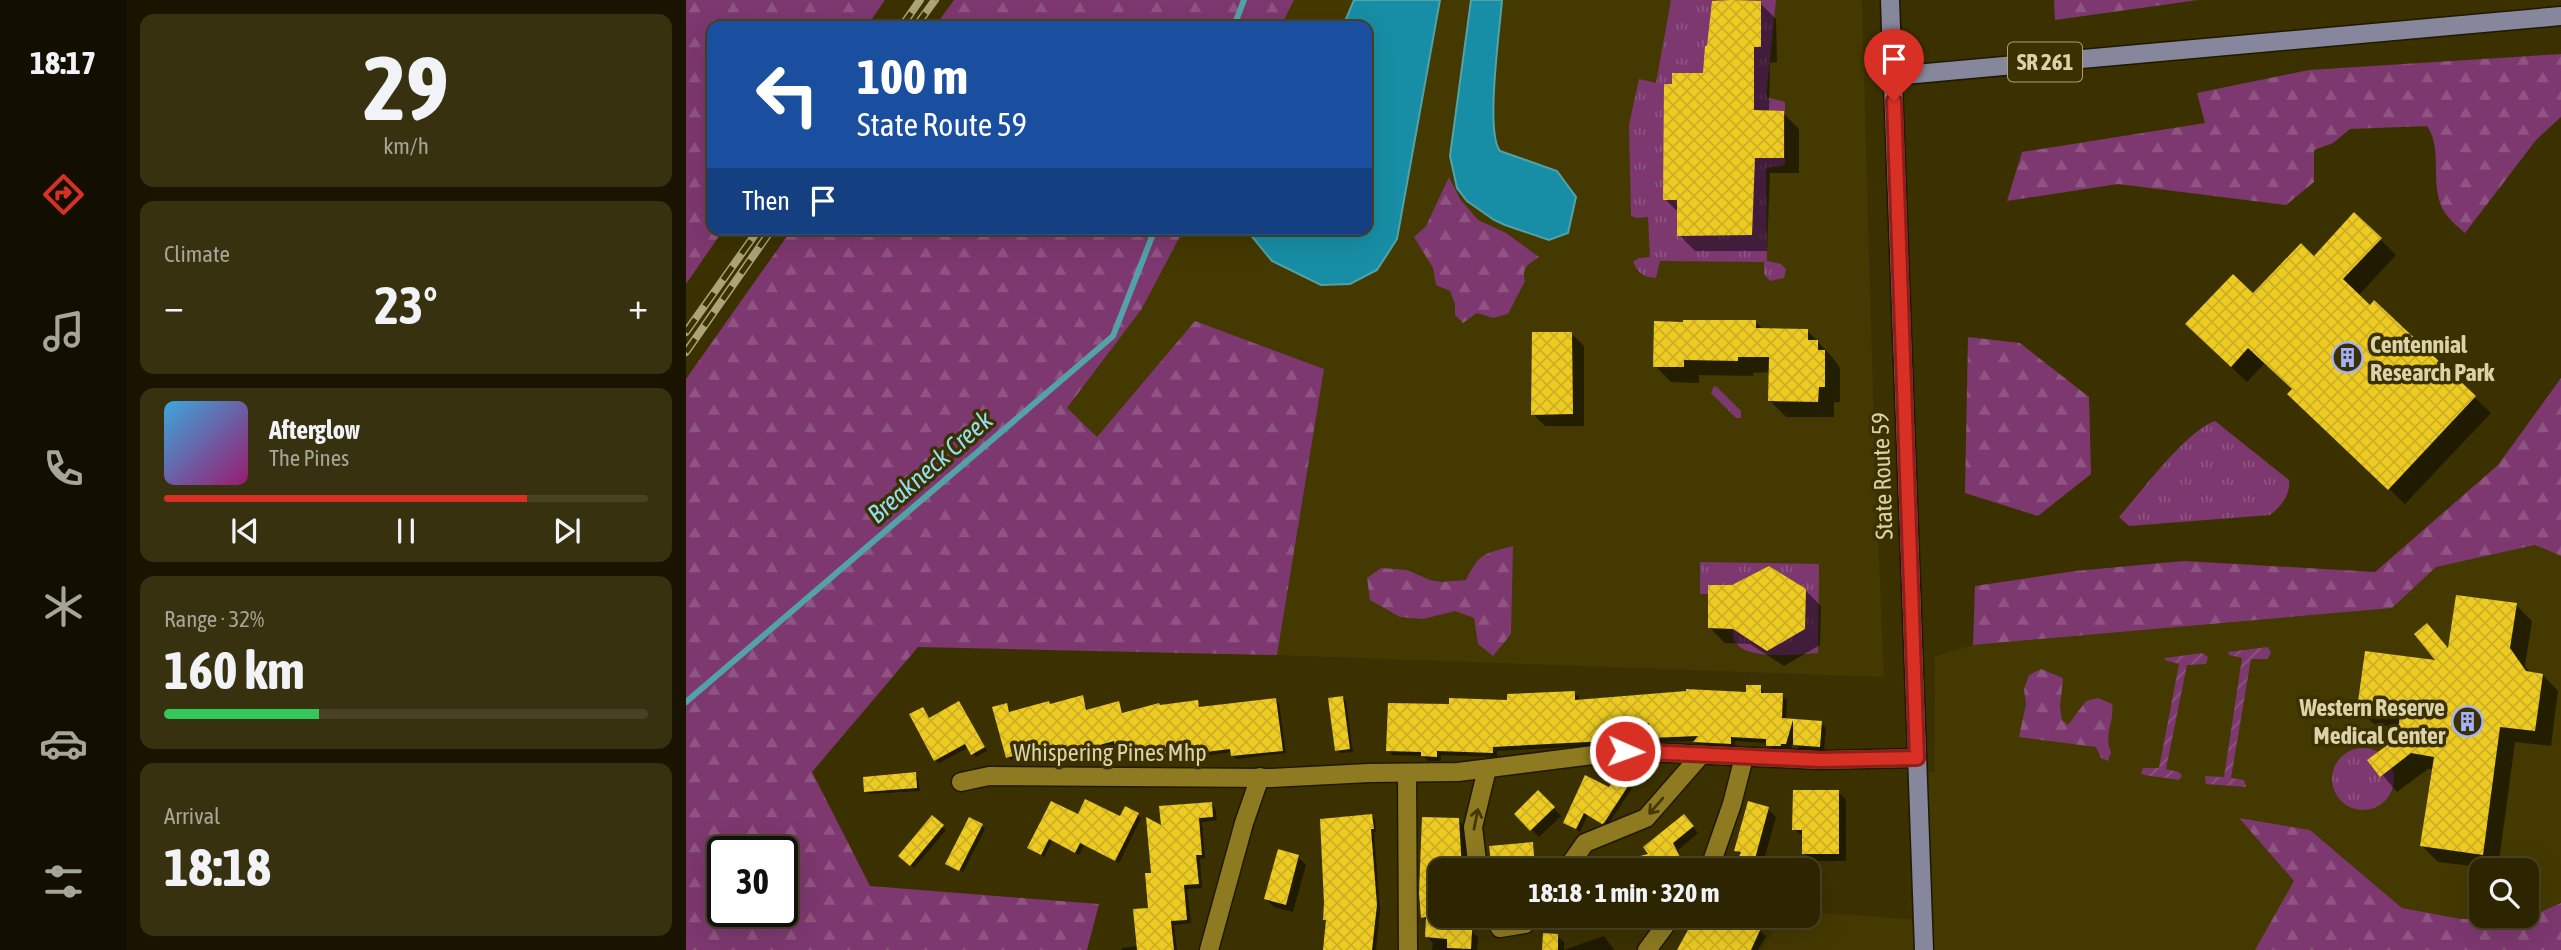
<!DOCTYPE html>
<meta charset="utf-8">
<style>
:root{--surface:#2c2500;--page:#38310f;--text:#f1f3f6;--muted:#a6a599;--line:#484222;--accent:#d93025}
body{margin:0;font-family:"Asap Condensed",sans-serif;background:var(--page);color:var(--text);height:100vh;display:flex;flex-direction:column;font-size:26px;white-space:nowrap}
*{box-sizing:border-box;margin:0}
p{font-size:23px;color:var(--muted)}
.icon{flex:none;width:38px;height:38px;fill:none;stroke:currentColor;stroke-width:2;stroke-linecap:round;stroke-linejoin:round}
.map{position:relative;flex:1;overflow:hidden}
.drawer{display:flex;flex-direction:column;gap:14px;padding:14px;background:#181400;width:560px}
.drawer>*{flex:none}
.guide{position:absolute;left:21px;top:21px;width:665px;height:214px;border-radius:14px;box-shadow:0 7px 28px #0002,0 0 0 2px var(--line);background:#1a4fa0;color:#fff;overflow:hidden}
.fabs{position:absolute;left:1783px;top:858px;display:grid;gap:14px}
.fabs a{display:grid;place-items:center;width:70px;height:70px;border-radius:14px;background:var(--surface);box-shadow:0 7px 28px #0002,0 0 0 2px var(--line);font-size:35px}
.speed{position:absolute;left:21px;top:836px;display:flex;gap:14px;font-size:35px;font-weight:700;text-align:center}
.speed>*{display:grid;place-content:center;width:91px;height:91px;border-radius:50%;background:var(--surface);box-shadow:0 7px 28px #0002,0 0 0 2px var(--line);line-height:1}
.speed .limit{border:4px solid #111;border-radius:10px;background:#fff;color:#111}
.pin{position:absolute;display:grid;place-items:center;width:60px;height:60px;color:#fff;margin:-72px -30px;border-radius:50% 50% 50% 0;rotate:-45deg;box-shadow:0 0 7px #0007}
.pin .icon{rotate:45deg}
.me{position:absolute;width:77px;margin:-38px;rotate:92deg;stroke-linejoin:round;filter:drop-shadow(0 0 5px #0008)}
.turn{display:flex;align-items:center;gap:24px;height:147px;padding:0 35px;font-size:32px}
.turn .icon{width:91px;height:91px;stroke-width:2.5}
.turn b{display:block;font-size:49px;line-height:60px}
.then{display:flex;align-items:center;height:66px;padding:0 35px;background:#0003;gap:14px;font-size:26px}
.big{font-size:52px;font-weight:700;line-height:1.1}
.drawer .tile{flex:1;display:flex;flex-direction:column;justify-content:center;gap:10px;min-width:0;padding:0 24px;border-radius:14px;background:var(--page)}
.drawer .dial{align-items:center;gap:0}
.dial b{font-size:91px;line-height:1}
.song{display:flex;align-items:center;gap:21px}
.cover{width:84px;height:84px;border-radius:10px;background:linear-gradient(135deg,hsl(200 70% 55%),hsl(320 70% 35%))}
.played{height:7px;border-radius:4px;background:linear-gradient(90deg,var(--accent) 75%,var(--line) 75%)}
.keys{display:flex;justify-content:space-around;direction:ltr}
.heat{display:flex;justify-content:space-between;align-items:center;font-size:38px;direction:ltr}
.charge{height:10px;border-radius:5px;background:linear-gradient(90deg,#34c759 32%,var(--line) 0)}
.trip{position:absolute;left:742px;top:858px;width:392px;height:70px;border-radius:14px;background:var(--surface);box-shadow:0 7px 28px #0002,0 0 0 2px var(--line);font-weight:700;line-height:70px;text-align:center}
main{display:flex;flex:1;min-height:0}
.tab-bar{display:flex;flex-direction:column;width:126px;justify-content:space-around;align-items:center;background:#120f00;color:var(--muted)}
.tab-bar .icon{width:49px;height:49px}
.tab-bar .on{color:var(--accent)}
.tab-bar b{font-size:32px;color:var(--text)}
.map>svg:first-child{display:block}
.built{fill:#443901;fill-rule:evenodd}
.grass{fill:url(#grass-tufts)}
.forest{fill:url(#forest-firs);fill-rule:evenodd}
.garden{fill:url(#garden-furrows)}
.water{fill:#178ea5;stroke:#52a2a6;stroke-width:2}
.shadow{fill:#0007}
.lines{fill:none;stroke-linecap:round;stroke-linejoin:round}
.stream{stroke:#52a2a6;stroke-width:6}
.building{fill:url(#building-cross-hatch)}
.minor-casing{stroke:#1f1901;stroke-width:21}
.primary-casing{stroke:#1f1901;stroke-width:21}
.minor{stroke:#8e7a21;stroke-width:18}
.primary{stroke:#86869d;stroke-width:18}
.rail-casing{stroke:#aca378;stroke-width:8}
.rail{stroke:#3b3100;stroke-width:5;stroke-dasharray:16;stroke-linecap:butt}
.oneway{stroke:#433803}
.route-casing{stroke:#8d1f18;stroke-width:18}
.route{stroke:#d93025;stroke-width:12}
.labels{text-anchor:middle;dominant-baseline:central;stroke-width:7;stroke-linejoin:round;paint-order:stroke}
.shield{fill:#3b3100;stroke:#aba277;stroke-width:2}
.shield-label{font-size:23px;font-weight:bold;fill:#dbd2aa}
.poi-label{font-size:24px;font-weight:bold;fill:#dbd2aa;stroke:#3b3100;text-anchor:start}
.street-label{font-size:24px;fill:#dbd2aa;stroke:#3b3100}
.water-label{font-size:26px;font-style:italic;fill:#91ddf1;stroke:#3b3100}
</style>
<main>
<nav class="tab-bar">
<b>18:17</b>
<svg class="icon on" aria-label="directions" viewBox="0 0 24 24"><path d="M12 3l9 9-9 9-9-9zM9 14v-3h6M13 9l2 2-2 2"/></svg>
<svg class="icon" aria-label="music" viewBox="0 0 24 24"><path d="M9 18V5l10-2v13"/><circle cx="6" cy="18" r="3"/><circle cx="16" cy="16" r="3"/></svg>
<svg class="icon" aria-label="phone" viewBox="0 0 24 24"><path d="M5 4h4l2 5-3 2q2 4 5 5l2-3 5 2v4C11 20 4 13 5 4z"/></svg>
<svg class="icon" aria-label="climate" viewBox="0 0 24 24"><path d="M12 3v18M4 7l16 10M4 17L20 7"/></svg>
<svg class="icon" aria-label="car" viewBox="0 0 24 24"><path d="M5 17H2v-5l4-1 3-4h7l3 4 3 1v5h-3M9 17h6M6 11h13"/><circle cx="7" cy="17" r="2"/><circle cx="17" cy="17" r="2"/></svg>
<svg class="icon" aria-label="filters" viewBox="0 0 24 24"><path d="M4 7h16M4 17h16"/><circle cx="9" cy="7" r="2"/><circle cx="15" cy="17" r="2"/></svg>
</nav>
<section class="drawer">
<div class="tile dial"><b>29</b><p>km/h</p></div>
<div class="tile"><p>Climate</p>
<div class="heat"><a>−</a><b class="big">23°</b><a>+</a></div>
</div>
<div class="tile">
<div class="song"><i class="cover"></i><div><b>Afterglow</b><p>The Pines</p></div></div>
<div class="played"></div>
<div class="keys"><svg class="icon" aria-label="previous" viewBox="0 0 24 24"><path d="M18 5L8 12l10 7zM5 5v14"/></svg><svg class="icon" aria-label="pause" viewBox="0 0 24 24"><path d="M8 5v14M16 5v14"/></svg><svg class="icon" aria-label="next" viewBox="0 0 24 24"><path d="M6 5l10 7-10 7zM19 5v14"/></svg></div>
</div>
<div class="tile"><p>Range · 32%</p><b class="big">160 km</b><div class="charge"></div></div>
<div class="tile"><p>Arrival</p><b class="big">18:18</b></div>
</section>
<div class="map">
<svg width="1875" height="950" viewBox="0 0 1875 950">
<defs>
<pattern id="grass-tufts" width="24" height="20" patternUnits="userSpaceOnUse" patternTransform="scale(1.75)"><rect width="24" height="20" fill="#7d386f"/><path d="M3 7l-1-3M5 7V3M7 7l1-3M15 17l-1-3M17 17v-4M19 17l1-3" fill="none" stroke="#8f5481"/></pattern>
<pattern id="forest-firs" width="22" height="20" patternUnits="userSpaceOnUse" patternTransform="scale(1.75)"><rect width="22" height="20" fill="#7d386f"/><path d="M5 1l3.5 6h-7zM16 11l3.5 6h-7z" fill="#8f5481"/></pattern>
<pattern id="garden-furrows" width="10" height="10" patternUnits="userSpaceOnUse" patternTransform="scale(1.75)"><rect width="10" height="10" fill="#7d386f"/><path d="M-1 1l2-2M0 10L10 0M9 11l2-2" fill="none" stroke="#8f5481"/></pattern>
<pattern id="building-cross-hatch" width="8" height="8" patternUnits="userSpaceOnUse" patternTransform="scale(1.75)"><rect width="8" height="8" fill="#eecb21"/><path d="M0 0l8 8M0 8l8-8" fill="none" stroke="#ccaf25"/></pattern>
</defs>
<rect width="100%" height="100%" fill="#3b3100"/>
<g class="built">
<path d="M608,0h568l13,466 9,211 -607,-22 47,-286 -227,68 -30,-28 74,-99 43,-81h183v-203h-86z"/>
<path d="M1849,545l26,11v347l-39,17 -61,-1 -59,-11 -92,-78 -70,-11 54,62 -39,69h-494l22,-35h25v-3l114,8 -5,-150 17,2 1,-116 38,-11 419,-37 44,-41zM1796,870h45v45h-45z"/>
</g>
<g class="grass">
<path d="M985,0h105l-10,97 19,5v62l-3,2 -16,2 1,93 14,3 5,5 -2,9 -14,3 -6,-7v-12l-104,-1 -4,17c-13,-1 -18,-5 -23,-16l6,-4 11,-1 -2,-40 -11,1 -6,-2 -2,-91 10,-46 17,4z"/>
<path d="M1028,386l3,1 24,24v7h-5l-25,-25z"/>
<path d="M1529,421l74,59c2,14 -8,27 -19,35l-141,11 -10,-9c21,-24 68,-87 96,-96z"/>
<path d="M1014,562l119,2 -1,89c-22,1 -90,11 -85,-24h72l1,-40 -37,-23 -37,19h-24v9h-8z"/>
<circle cx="1677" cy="779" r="31"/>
</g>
<g class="forest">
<path d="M0,0h199l-18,26h-155v203h12l-38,55z"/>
<path d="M268,0h340l-13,26h-346z"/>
<path d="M1368,0h144l-143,20z"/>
<path d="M1875,54v63l-25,23 -71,93c-7,-6 -15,-13 -20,-20 -17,-26 -1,-63 -18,-87l-77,3 -17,14 -19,7v32l-28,23 -168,-21 -111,17 15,-49 183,-29 -8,-30 112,-23z"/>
<path d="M763,177l11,22 18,21 28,13 33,24c-10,7 -18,10 -14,24l-17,33 -15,4 -16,-5 -14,10 -8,-8v-11l-5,-13 -14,-6 -3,-17 -19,-31 12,-11z"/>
<path d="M106,229h392l-43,81 -74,98 30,29 98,-116 129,48 -47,286 -359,-8 -106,125 58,114 229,18 -12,46h-401v-571zM37,852h59v60h-59z"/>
<path d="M1282,337l52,6 69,54 2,77 -53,42 -73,-23z"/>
<path d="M1875,378v178l-26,-11 -99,22 -44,41 -419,37 2,-59 100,-15 109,-10 191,11 123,-107z"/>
<path d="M827,546l-2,88 -18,22 -15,-12 -4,-26 -19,-7 -32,8 -23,-2 -30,-17 -3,-22 14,-10 26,2 23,10 11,2 25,-2c14,-28 18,-26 47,-34z"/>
<path d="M1355,669l22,9 -3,29 2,13 6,5 18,-24 12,-3 14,6c3,16 -9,33 -1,48l-3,9 -7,-3 -5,-11 -77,-10 7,-33 -2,-15 5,-14z"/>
<path d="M1553,818l71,12 92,78 59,11 61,1 39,-17v47h-306l39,-69z"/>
</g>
<g class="garden">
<path d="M1582,647l3,6 -4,6h-16l-20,119 13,2 2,7 -40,-3 -1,-8 19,1 18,-119 -13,-3 -1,-3z"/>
<path d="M1516,653l6,4 -2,7 -19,1 -21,104 13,3 3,4 -3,4 -35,-5 -3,-2 2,-5h16l20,-104 -15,-4 1,-2z"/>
</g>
<g class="water">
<path d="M668,0h86l-43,239 -20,31 -27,14 -29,1 -49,-24 -23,-28v-4h118v-203h-24z"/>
<path d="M785,0h31c-2,28 -17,133 -2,151l57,20 19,26 -8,36 -19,7 -44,-15 -11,-5 -27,-19 -10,-13 -7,-32z"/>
</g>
<g class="shadow">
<path d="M1074,3l16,16 1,43 -7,1 -1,50h14l16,16v44h-29l-3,78h-72l-16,-16v-22l-14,-14 8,-113 32,-11z"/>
<path d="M1669,215l41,40 -38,41 12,11 4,-5 117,111 -86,91 -100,-94 -11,-20 -29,-27 -18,19 -44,-42 51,-44 60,-38z"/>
<path d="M1070,322l8,8h43l26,28 7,10v34h-6v15h-48l-16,-16 1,-29 -18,1v3l-54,-1v8l-28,-1 -16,-16z"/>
<path d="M886,334l12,12v80h-39l-12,-12z"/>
<path d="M1119,590l16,16 -1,39 -36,21 -34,-22 -25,-1 -16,-16z"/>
<path d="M1830,605l16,16 -7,45 6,8 12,1 15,16 -7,55 -36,-4 -17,127 -60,-7 -16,-16 12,-77h-6l-31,23 -27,-32 28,-21 2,-11 -26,-4 -16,-15 81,-46 -12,-37 23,24z"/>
<path d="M1074,687l5,7 17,1 5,5 -1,20 35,3 5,5 -2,23 -24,-2 -7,-7 -2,6h-6v2h-12l-5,-7 -33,-2v8l-36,-3 -5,-5 -37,1 -5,-5 -1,-10 -41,2 1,16 -114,6v6l-56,-2v6h-13l-5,-5 -30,-1 -5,-5 63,-44 58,-4 65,-9 5,4v5l168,-8z"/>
<path d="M396,697l6,14 30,-8 6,11 73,-12 4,7 75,-9 3,3 7,50 -50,6 -4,-7 -37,5 -4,-4 -28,8 -5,-12 -35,9 -6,-14 -30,9 -3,-3 -31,8 -5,-8 -37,10 -3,-3 -2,-52 5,8z"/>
<path d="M657,698l3,3 7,51 -13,1 -4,-3z"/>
<path d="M273,703l28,48 -11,6 -7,-10 -30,16 -4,-3 -12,-51 7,10z"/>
<path d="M229,774l3,4 2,13 -51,3 -3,-3z"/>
<path d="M945,782l3,3 -27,41 -19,-12 -8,18 -15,-9 45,-34z"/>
<path d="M1152,792l8,8v61h-34l-8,-8v-16l-10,-8z"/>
<path d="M852,793l23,23 -22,21 -23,-23z"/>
<path d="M525,803l4,5 2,12 -15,2 3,36 -5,1 2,29 -15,1 4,34 -17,2 3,25h-55v-2l16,-2 12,-36 3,-35 10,-47z"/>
<path d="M1082,809l8,8 -15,53h-26l6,-15 -5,-5z"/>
<path d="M452,815l3,3 -22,45 -35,-18 -5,10 -27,-14 -8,16 -12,-6 46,-35 43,3z"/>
<path d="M686,816l3,3 1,13h-2l6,78 -4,40h-51l3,-27 -4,-4z"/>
<path d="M246,818l14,12 -32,38 -13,-12z"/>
<path d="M772,820l7,6 1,44h-26v45l31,16 7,6 -1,13h-45l1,-7 -6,-6 1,-15 -6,-5z"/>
<path d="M1004,823l8,10 -20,17 10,20h-96l59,-15z"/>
<path d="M296,826l3,3 -22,43 -15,-8z"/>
<path d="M612,857l8,8 -13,47 -19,-5 -8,-8z"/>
<path d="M909,915h50l-3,11z"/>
<path d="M1012,915h66l-6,14 8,7 -8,14h-79z"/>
<path d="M871,936l7,6v8l40,-14 10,14h-70z"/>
</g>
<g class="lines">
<g class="stream">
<path d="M548,26l10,-26"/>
<path d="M0,702l427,-366 42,-107"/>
</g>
</g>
<g class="building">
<path d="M1046,0l29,1v46h-7v63l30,1v47h-29l-3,77 -75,1v-36h-14l1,-116h8v-11h31l2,-27h2l5,-45z"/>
<path d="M1668,212l28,26 -39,41 27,26 4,-5 102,96 -88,94 -101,-96 5,-5 -44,-41 -17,19 -46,-43 48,-50 20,19 48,-50 13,13z"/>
<path d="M997,320h73v8l52,1v11h10v10h7v37h-6l-1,15 -50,-1 1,-44h-31v4l-54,-1v7h-31l1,-46 29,1z"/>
<path d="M846,332h40l1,82 -42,1z"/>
<path d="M1083,566l37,23 -1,40 -38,22 -34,-22 -25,-1v-43h24z"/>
<path d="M1770,595l61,8 -7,45 16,23 17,3 -8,57 -35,-4 -17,128 -63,-9 14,-89 -23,-4 -31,24 -13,-17 30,-22 3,-23 -43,-6 8,-58 70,9 -21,-26 13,-11 21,25z"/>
<path d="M1060,685h15v8h22l-1,25 40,3 -2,26 -27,-2v-25l-7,24h-5v2h-15v-7l-35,-2v7l-38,-2 5,-6 -48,2 -1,-15 -43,2 1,16 -114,6v6l-56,-2v6l-16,-1v-4l-35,-1 2,-48 61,1v-6l58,2v-6l68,-3v9l111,-9v-2l60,3z"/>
<path d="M397,695l3,15 33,-9 3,12 37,-10 1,2 38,-5 1,7 77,-9 7,53 -52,5 -1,-7 -40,5 -1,-4 -31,8 -3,-12 -37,10 -4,-15 -32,9 -1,-3 -33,9 -3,-9 -39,11 -14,-51 15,-4 2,9 40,-11 1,3z"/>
<path d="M657,696l7,53 -15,2 -7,-53z"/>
<path d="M273,701l26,46 -14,8 -6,-11 -31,17 -25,-47 14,-7 6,11z"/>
<path d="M230,772l1,16 -53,4 -1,-15z"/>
<path d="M933,772l13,8 -28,43 -2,1 -18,-11 -8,16 -13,-6 22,-48 24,12z"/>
<path d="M852,790l17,17 -25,24 -16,-17z"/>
<path d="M1107,790h46v64h-37v-24h-10z"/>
<path d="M399,799l35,17 5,-10 14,7 -24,48 -35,-18 -5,10 -26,-14 -8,16 -14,-7 24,-47 27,13z"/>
<path d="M1062,801l21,6 -17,63h-19l8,-18 -7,-1z"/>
<path d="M526,802l1,15 -14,1 3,37h-6l3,29 -15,1 3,35 -16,1 3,29h-37l-4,-41 15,-1 -3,-35h6l-5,-56 15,8 -2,-19z"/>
<path d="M686,814l2,15h-3l6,76 -5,45h-49l3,-30h-3l1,-17 -4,-84z"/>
<path d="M998,814l10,12 -21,17 14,27h-77l-1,-6 39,-10 -5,-7z"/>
<path d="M246,815l12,10 -34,41 -12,-10z"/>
<path d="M283,817l14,7 -24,47 -14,-7z"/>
<path d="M736,817l37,1 3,52h-22v45h33l-2,34 -24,-1v-9l-22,-2 1,-20 -5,1 -2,-25z"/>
<path d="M847,842l2,28h-43l-3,-24z"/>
<path d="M592,849l21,6 -13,50 -22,-6z"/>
<path d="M1010,915l15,2 23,-2 27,13 -10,22h-74z"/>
<path d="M857,933l15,1v16h-16z"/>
</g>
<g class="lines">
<defs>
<g id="minor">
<path d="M721,773l1,177"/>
<path d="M275,782l28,-6 282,2 98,-5 89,-1 167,-21 195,9 97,-2"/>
<path d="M792,870l-5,-43 14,-58"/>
<path d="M880,870l19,-27 61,-25 55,-63"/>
<path d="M1023,870l23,-66 12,-47"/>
<path d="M807,915l7,13 25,-4 8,-9"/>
<path d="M523,950l35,-127 16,-46"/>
<path d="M961,950l26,-35"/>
</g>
<g id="primary">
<path d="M1204,0l34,950"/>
<path d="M1207,76l668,-60"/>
</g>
</defs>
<use href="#minor" class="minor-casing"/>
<use href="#primary" class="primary-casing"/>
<use href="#minor" class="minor"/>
<use href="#primary" class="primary"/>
<defs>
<g id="rail">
<path d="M216,26l18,-26"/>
<path d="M230,26l19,-26"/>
<path d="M0,332l73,-103"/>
<path d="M0,352l86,-123"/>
</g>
</defs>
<use href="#rail" class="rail-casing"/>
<use href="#rail" class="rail"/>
</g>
<defs><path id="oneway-shaft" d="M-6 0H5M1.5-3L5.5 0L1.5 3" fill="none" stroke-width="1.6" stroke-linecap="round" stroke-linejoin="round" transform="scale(1.75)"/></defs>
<g class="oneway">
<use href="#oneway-shaft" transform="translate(970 806) rotate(131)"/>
<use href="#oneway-shaft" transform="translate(790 819) rotate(-79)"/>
</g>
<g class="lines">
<defs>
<path id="route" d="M939,751l195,9 97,-2 -23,-657"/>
</defs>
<use href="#route" class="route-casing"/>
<use href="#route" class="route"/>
</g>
<defs>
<symbol id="building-ring" viewBox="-11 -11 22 22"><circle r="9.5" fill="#3b3100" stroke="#a4b1fc" stroke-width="1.5"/><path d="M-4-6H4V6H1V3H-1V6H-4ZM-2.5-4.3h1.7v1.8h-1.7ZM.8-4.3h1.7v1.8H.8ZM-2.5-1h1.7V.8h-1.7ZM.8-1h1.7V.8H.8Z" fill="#a4b1fc"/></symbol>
</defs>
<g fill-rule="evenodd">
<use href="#building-ring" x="1644" y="340" width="35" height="35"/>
<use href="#building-ring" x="1764" y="704" width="35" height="35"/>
</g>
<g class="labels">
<rect class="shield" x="1322" y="42.5" width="74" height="39" rx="5"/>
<g class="shield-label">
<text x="1359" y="62">SR 261</text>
</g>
<g class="poi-label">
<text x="1684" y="344">Centennial<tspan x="1684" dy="28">Research Park</tspan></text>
<text x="1759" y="707" text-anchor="end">Western Reserve<tspan x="1759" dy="28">Medical Center</tspan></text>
</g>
<g class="street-label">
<text transform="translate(1196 476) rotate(-92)">State Route 59</text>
<text x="424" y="752">Whispering Pines Mhp</text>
</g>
<g class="water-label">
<text transform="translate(244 467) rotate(-41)">Breakneck Creek</text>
</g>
</g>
</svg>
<div class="fabs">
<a><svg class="icon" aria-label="search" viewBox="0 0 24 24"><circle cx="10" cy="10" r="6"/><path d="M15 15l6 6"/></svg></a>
</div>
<div class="speed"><div class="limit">30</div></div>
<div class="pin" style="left:1208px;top:101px;background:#d93025"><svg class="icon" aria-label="arrive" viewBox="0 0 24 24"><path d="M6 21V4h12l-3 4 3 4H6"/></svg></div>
<svg class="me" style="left:939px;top:751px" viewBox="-20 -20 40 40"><circle r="17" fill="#d93025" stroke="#fff" stroke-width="3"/><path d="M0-11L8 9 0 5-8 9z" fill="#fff"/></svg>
<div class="trip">18:18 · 1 min · 320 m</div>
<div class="guide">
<div class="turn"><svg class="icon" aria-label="left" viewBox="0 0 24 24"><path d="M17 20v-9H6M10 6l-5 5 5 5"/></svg><div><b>100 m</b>State Route 59</div></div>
<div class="then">Then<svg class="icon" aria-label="arrive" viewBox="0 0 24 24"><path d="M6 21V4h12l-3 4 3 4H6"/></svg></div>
</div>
</div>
</main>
